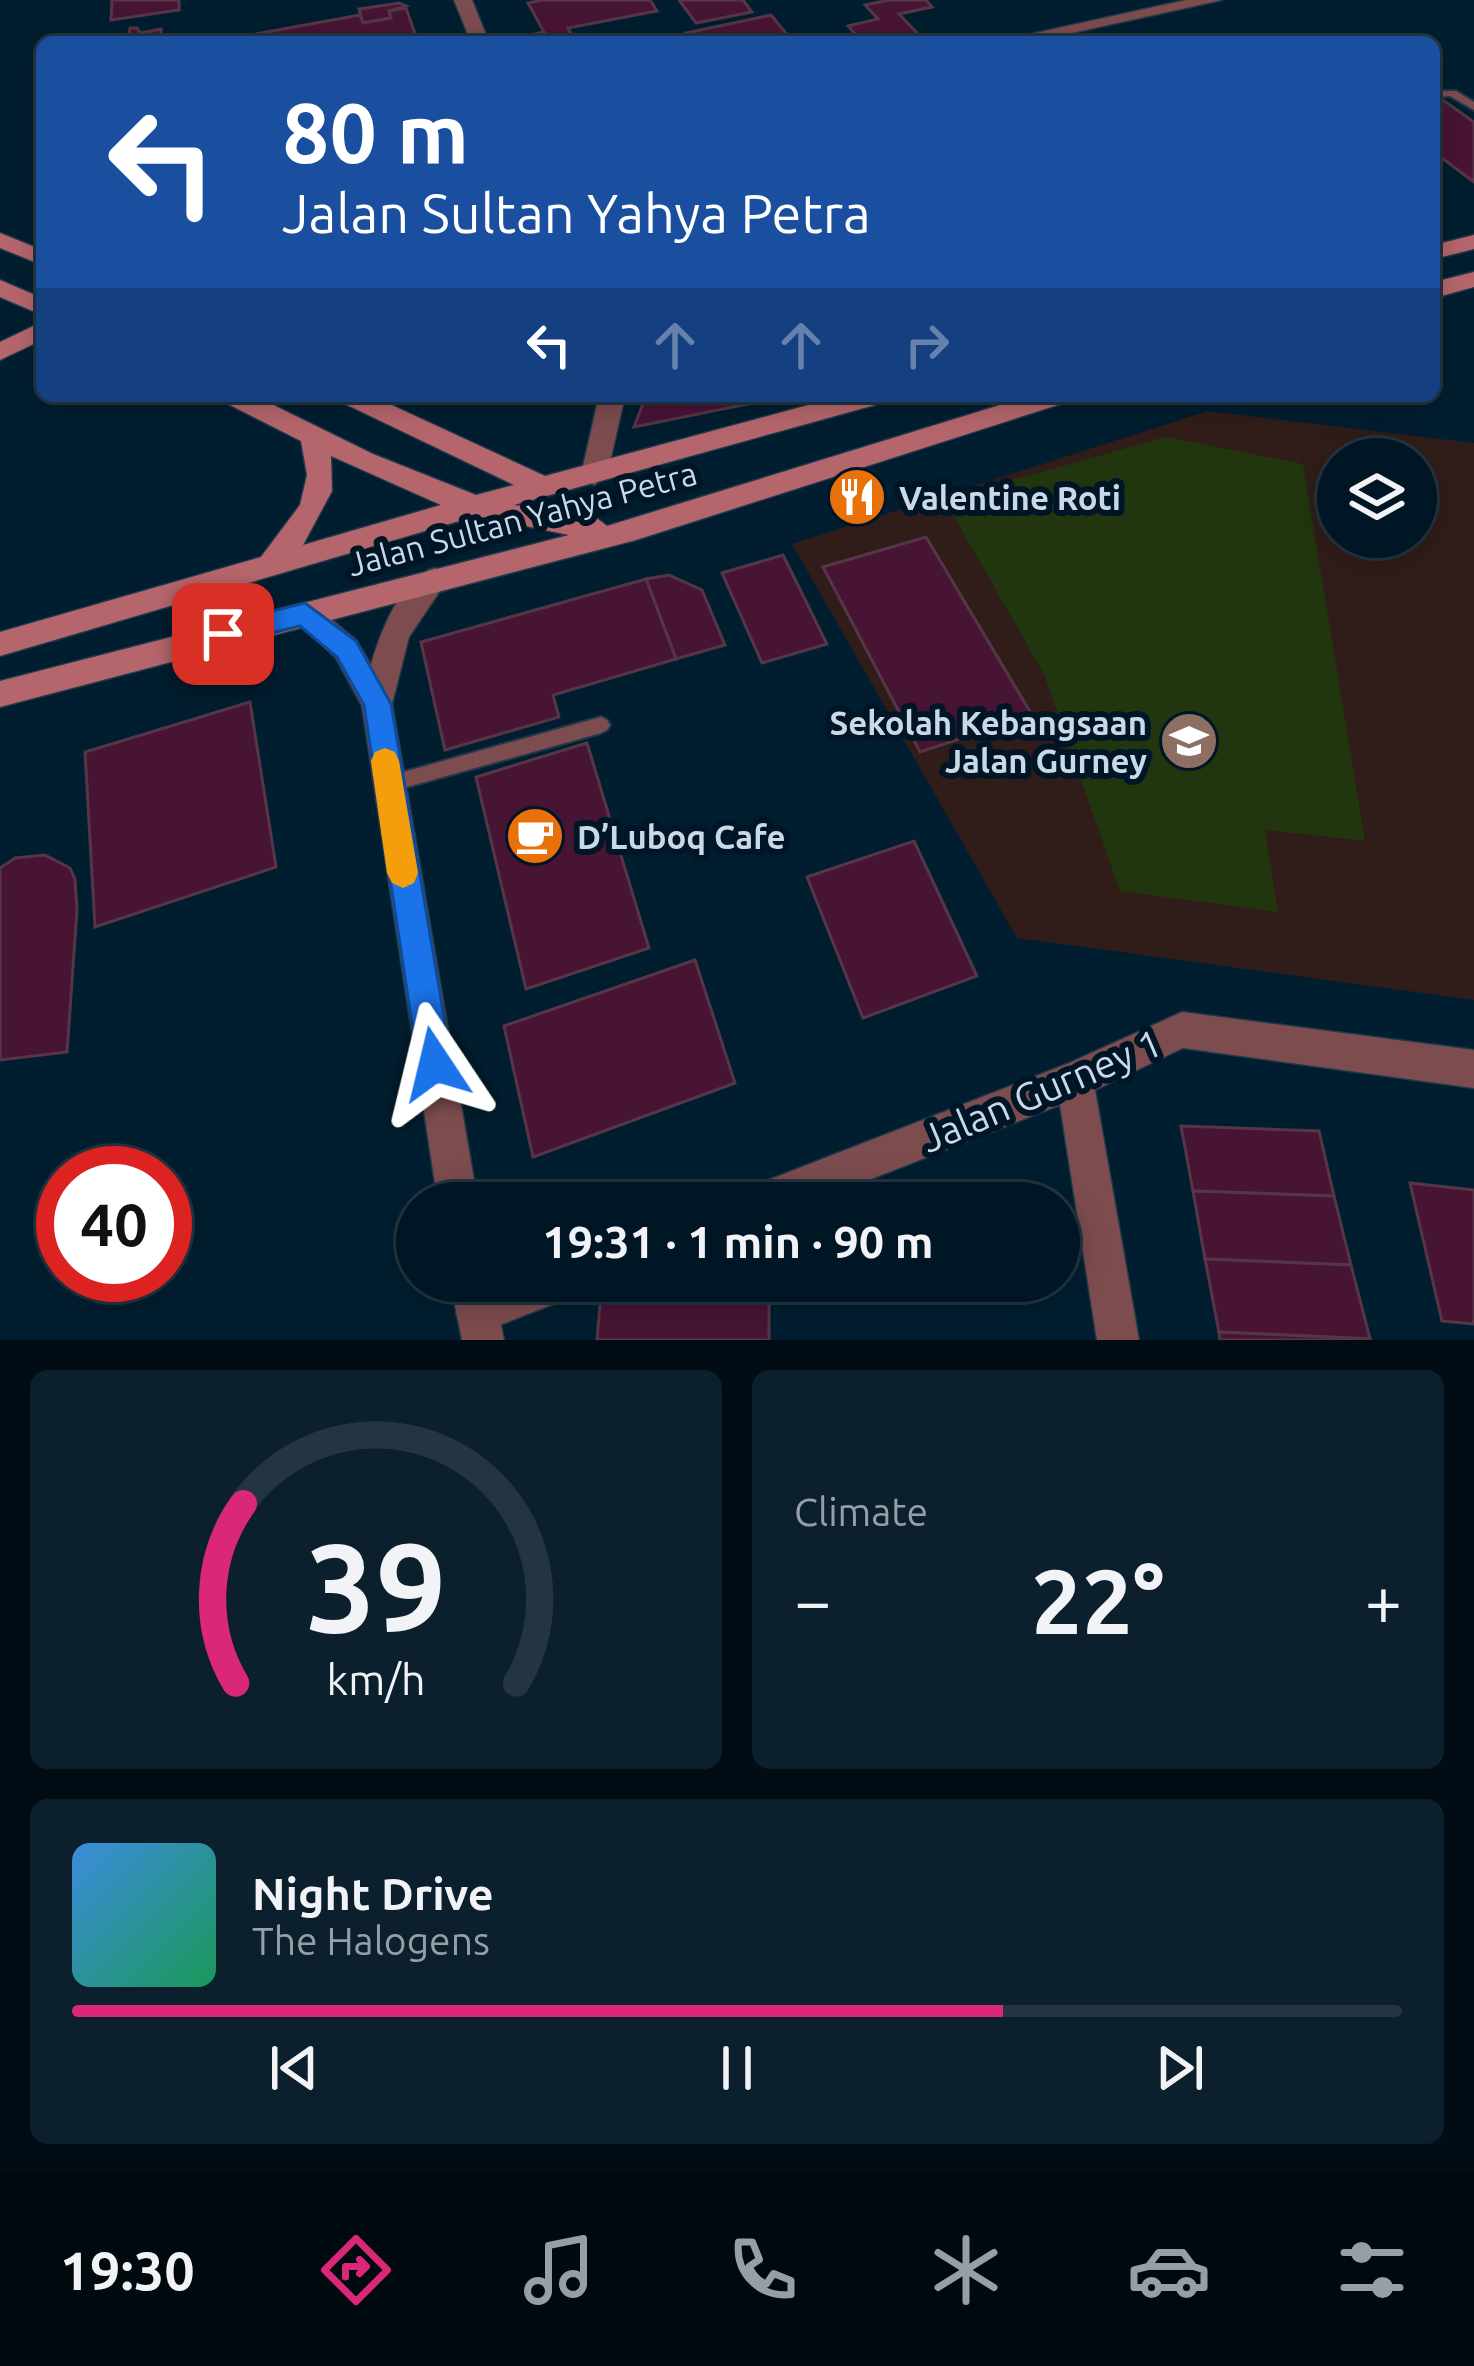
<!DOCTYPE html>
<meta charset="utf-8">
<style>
:root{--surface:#011624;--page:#0b1f2c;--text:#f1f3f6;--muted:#969fa6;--line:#233541;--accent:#db2777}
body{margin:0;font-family:Ubuntu,sans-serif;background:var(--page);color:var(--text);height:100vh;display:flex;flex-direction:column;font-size:45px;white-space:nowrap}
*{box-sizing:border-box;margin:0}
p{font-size:39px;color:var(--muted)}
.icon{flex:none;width:66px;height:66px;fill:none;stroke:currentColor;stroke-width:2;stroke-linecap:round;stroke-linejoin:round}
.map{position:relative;height:1340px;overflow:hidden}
.sheet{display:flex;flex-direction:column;gap:30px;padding:30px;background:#010c14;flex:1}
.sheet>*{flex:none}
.hud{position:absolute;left:36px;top:36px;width:1404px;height:366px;border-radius:18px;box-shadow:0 6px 30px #0003,0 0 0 3px var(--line);background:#1a4fa0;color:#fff;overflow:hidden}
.buttons{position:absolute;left:1317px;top:438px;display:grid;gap:24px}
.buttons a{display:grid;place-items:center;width:120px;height:120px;border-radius:50%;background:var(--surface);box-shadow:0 6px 30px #0003,0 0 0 3px var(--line);font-size:60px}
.speed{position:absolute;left:36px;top:1146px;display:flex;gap:24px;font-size:60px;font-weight:700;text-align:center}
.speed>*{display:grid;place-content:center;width:156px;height:156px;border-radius:50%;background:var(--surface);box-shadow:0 6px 30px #0003,0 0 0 3px var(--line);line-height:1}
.speed .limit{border:18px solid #d22;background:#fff;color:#111}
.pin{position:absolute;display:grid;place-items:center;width:102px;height:102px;color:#fff;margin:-51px;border-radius:24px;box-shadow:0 6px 18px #0006}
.me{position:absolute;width:132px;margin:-66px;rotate:350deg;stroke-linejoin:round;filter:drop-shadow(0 0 9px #0008)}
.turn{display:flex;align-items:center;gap:42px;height:252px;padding:0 48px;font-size:54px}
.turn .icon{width:156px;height:156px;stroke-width:2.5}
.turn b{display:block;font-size:84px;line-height:102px}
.lanes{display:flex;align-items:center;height:114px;padding:0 48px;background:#0003;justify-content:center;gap:60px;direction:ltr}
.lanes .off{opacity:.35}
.big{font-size:90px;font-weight:700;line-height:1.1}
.sheet .widget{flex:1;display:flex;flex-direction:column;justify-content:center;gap:18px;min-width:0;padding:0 42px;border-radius:18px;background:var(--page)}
.sheet .dial{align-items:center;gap:0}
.dial svg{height:312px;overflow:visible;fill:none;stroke:var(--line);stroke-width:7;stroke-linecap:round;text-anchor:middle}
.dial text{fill:var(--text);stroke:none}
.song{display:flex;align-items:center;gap:36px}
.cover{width:144px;height:144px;border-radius:18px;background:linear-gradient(135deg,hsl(210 70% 55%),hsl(150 70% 35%))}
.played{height:12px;border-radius:6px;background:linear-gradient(90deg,var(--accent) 70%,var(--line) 70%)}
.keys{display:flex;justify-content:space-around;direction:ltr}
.heat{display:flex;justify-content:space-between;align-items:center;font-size:66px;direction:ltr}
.sheet .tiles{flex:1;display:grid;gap:30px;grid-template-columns:1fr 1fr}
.widget:last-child{grid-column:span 2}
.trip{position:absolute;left:396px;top:1182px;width:684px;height:120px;border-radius:60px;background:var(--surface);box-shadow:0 6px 30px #0003,0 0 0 3px var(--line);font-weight:700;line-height:120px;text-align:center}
.tabs{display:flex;height:192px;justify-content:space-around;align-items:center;background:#00090e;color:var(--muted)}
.tabs .icon{width:84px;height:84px}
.tabs .on{color:var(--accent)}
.tabs b{font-size:54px;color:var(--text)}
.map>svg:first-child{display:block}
.education{fill:#301d1a;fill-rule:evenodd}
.green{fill:#21360e}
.building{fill:#481434;stroke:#543646;stroke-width:3}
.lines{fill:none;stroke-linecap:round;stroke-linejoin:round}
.service-casing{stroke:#1d3849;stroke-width:4}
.minor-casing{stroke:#1d3849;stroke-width:3}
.tertiary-casing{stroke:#1d3849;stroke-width:3}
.secondary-casing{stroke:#1d3849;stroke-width:3}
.service{fill:#7d4c4f;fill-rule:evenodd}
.minor{fill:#7d4c4f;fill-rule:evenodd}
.tertiary{fill:#7d4c4f;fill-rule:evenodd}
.secondary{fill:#b5666c;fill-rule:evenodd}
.route{fill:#1a73e8;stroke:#114b97;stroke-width:3}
.slow{fill:#f59e0b}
.labels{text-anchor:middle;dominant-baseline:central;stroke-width:12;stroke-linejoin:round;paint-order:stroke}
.poi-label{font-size:33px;font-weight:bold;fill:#c9d9e6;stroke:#001526;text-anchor:start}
.street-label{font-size:33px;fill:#c9d9e6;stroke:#001526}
.near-street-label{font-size:39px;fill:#c9d9e6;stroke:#001526}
</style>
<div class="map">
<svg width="1474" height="1340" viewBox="0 0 1474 1340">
<rect width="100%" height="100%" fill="#011e30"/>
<path class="education" d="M1208,411l266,32v557l-457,-62 -225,-394zM1338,459h78v78h-78z"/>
<path class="green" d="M1166,437l137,27 62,377 -100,-11 13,82 -158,-21 -76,-217 -100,-175z"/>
<g class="building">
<path d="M112,0h67v10l-68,10z"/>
<path d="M542,0h108l7,11 -89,17 8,14h-43l-3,-7 14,-3 -16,-29z"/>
<path d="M679,0h64l9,12 -56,11z"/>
<path d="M889,0h37l6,7 -33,7 24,25 -61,3 -14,-16 30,-7 -13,-14z"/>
<path d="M399,3l7,3 -17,5 2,7 -28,5 -4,-14z"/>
<path d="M406,8l12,34h-206l148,-27 3,8 28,-5 -2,-7z"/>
<path d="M771,15l22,27h18h-118l-7,-9z"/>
<path d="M130,28h7l3,5 21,-4 1,13h-35z"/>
<path d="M1440,98l34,24v60l-40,-30v-52z"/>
<path d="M646,396h130l2,2 -144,29z"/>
<path d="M926,537l106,178 -112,37 -97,-185z"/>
<path d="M783,555l44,89 -65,19 -40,-90z"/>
<path d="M669,575l33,15 23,55 -49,14 -30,-80z"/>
<path d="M646,579l30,80 -123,36 6,22 -114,33 -24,-108z"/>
<path d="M250,702l26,165 -181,60 -10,-175z"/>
<path d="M587,743l62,205 -123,41 -50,-212z"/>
<path d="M914,841l63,135 -114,42 -56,-141z"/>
<path d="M45,855l25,13 5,11 2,31 -10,142 -67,8v-192l15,-10z"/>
<path d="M695,960l40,123 -202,74 -29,-131z"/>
<path d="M1181,1126l138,5 15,65 -141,-5z"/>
<path d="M1410,1183l64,7v134l-32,-3z"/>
<path d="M1193,1191l141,5 17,69 -146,-6z"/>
<path d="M1205,1259l146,6 19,74 -151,-7z"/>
<path d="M602,1281l167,4v55h-172z"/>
<path d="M1219,1332l151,7v1h-150z"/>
</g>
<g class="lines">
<defs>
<g id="service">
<path d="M1434,91h22l18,11v8l-24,-14 -16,1z"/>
<path d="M601,717l6,3 3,5 -3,5 -6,3 -212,59 -6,-2 -3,-6 3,-6 6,-2z"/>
</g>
<g id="minor">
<path d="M454,0h18l17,42h-18z"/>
<path d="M1186,0h36l-191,42h-37z"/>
<path d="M599,396h26l-18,79 -13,10 -13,-10z"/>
<path d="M1182,1012l292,38v38l-291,-40 -88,42 44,250h-42l-37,-235 -250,98h-71l6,-14 322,-125z"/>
<path d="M506,1281h74l-6,15 -97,38 -15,-6 -6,-15 6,-15z"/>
</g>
<g id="tertiary">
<path d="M434,568l10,3 4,8 -39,58 -17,67 86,499h-40l-76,-497 -26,-48 -45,-44 4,-8h20l41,34 15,25c9,-32 29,-86 63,-97z"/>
<path d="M450,1281h42l12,59h-42z"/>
</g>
<g id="secondary">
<path d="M0,233l42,17v15l-42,-17z"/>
<path d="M1474,235v14l-40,10v-14z"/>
<path d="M1474,272v15l-40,11v-16z"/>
<path d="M0,280l42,18v17l-42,-18z"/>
<path d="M42,322v18l-42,20v-18z"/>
<path d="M220,396h35l118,58 103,41 38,-10 -173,-83 -4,-6h35l173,80 297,-80h46l-13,9 -361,100 80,11 13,10 422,-130h42l-4,6 -431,138 -636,167v-26l569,-146 -93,-19 -476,140v-24l261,-75 39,-52 7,-30 -6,-34 -77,-39zM331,456l110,49 -138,40 29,-54z"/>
</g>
</defs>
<use href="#service" class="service-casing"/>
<use href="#minor" class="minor-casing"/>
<use href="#tertiary" class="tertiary-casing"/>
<use href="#secondary" class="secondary-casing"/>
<use href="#service" class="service"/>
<use href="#minor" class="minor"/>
<use href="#tertiary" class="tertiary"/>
<use href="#secondary" class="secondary"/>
</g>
<path class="route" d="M305,603l51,38 35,63 61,360 -5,11 -12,5 -12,-5 -5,-11 -54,-359 -27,-48 -37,-31 -77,19 -13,-11 13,-11z"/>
<path class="slow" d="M385,748l10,4 4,9 19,112 -4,10 -11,5 -11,-5 -5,-10 -16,-112 4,-9z"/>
<defs>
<symbol id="restaurant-disc" viewBox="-11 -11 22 22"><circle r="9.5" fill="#e8710a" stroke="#001526"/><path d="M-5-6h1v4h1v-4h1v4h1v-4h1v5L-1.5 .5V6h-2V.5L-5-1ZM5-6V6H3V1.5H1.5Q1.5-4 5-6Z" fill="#fff"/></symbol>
<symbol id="school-disc" viewBox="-11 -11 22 22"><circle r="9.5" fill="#8d6e63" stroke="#001526"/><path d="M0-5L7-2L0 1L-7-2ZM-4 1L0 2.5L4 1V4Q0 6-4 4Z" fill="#fff"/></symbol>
<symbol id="cafe-disc" viewBox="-11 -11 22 22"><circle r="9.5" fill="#e8710a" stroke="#001526"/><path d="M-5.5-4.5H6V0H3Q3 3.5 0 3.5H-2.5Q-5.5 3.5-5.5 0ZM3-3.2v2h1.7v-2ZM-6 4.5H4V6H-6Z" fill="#fff"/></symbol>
</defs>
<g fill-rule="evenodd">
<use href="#restaurant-disc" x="824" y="464" width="66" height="66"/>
<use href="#school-disc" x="1156" y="708" width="66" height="66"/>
<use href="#cafe-disc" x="502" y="803" width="66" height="66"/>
</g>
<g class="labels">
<g class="poi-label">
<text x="899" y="497">Valentine Roti</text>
<text x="1147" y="722" text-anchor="end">Sekolah Kebangsaan<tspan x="1147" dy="38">Jalan Gurney</tspan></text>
<text x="577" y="836">D’Luboq Cafe</text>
</g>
<g class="street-label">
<text transform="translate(522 518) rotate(-15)">Jalan Sultan Yahya Petra</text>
</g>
<g class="near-street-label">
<text transform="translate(1041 1090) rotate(-23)">Jalan Gurney 1</text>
</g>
</g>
</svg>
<div class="buttons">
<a><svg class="icon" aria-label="layers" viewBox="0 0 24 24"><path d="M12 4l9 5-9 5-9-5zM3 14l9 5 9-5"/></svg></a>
</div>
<div class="speed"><div class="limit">40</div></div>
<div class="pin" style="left:223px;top:634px;background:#d93025"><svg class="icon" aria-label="arrive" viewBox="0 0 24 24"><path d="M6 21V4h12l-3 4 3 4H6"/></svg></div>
<svg class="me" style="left:435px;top:1064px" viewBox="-20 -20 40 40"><path d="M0-17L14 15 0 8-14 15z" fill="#1a73e8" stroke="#fff" stroke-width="4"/></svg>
<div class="trip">19:31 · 1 min · 90 m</div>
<div class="hud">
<div class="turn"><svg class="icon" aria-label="left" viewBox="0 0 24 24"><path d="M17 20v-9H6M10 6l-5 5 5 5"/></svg><div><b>80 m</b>Jalan Sultan Yahya Petra</div></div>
<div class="lanes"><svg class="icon" aria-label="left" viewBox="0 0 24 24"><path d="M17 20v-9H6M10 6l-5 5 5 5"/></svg><svg class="icon off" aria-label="ahead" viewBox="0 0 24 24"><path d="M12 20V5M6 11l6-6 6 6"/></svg><svg class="icon off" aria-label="ahead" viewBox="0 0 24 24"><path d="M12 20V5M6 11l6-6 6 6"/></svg><svg class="icon off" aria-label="right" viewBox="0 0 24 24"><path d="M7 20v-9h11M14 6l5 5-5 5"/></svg></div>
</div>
</div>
<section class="sheet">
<div class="tiles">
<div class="widget dial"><svg viewBox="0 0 100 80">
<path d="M14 69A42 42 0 1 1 86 69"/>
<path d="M14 69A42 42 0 0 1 16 23" stroke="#db2777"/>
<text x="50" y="56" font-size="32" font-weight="700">39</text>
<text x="50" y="72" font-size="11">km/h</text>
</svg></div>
<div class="widget"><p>Climate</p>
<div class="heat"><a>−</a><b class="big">22°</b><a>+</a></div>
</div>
<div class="widget">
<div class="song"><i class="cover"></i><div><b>Night Drive</b><p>The Halogens</p></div></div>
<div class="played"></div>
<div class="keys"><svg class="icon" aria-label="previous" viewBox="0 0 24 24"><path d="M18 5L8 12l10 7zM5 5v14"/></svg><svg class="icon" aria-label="pause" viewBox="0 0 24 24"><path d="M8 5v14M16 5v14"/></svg><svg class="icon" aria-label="next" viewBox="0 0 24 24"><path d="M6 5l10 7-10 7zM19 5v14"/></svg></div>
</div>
</div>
</section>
<nav class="tabs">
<b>19:30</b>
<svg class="icon on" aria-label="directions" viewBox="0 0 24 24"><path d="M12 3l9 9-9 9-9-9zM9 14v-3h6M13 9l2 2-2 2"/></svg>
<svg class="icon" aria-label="music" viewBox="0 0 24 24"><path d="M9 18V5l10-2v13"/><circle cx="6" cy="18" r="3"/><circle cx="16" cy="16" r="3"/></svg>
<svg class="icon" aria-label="phone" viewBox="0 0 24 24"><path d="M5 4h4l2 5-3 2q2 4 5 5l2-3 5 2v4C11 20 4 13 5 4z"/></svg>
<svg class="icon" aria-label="climate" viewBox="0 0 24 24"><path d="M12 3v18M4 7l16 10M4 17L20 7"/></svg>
<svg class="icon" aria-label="car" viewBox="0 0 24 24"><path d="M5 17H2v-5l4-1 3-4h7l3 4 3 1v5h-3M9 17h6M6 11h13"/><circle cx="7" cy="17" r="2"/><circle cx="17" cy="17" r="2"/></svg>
<svg class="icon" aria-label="filters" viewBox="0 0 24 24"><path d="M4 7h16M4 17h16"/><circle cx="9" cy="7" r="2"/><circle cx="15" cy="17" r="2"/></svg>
</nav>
